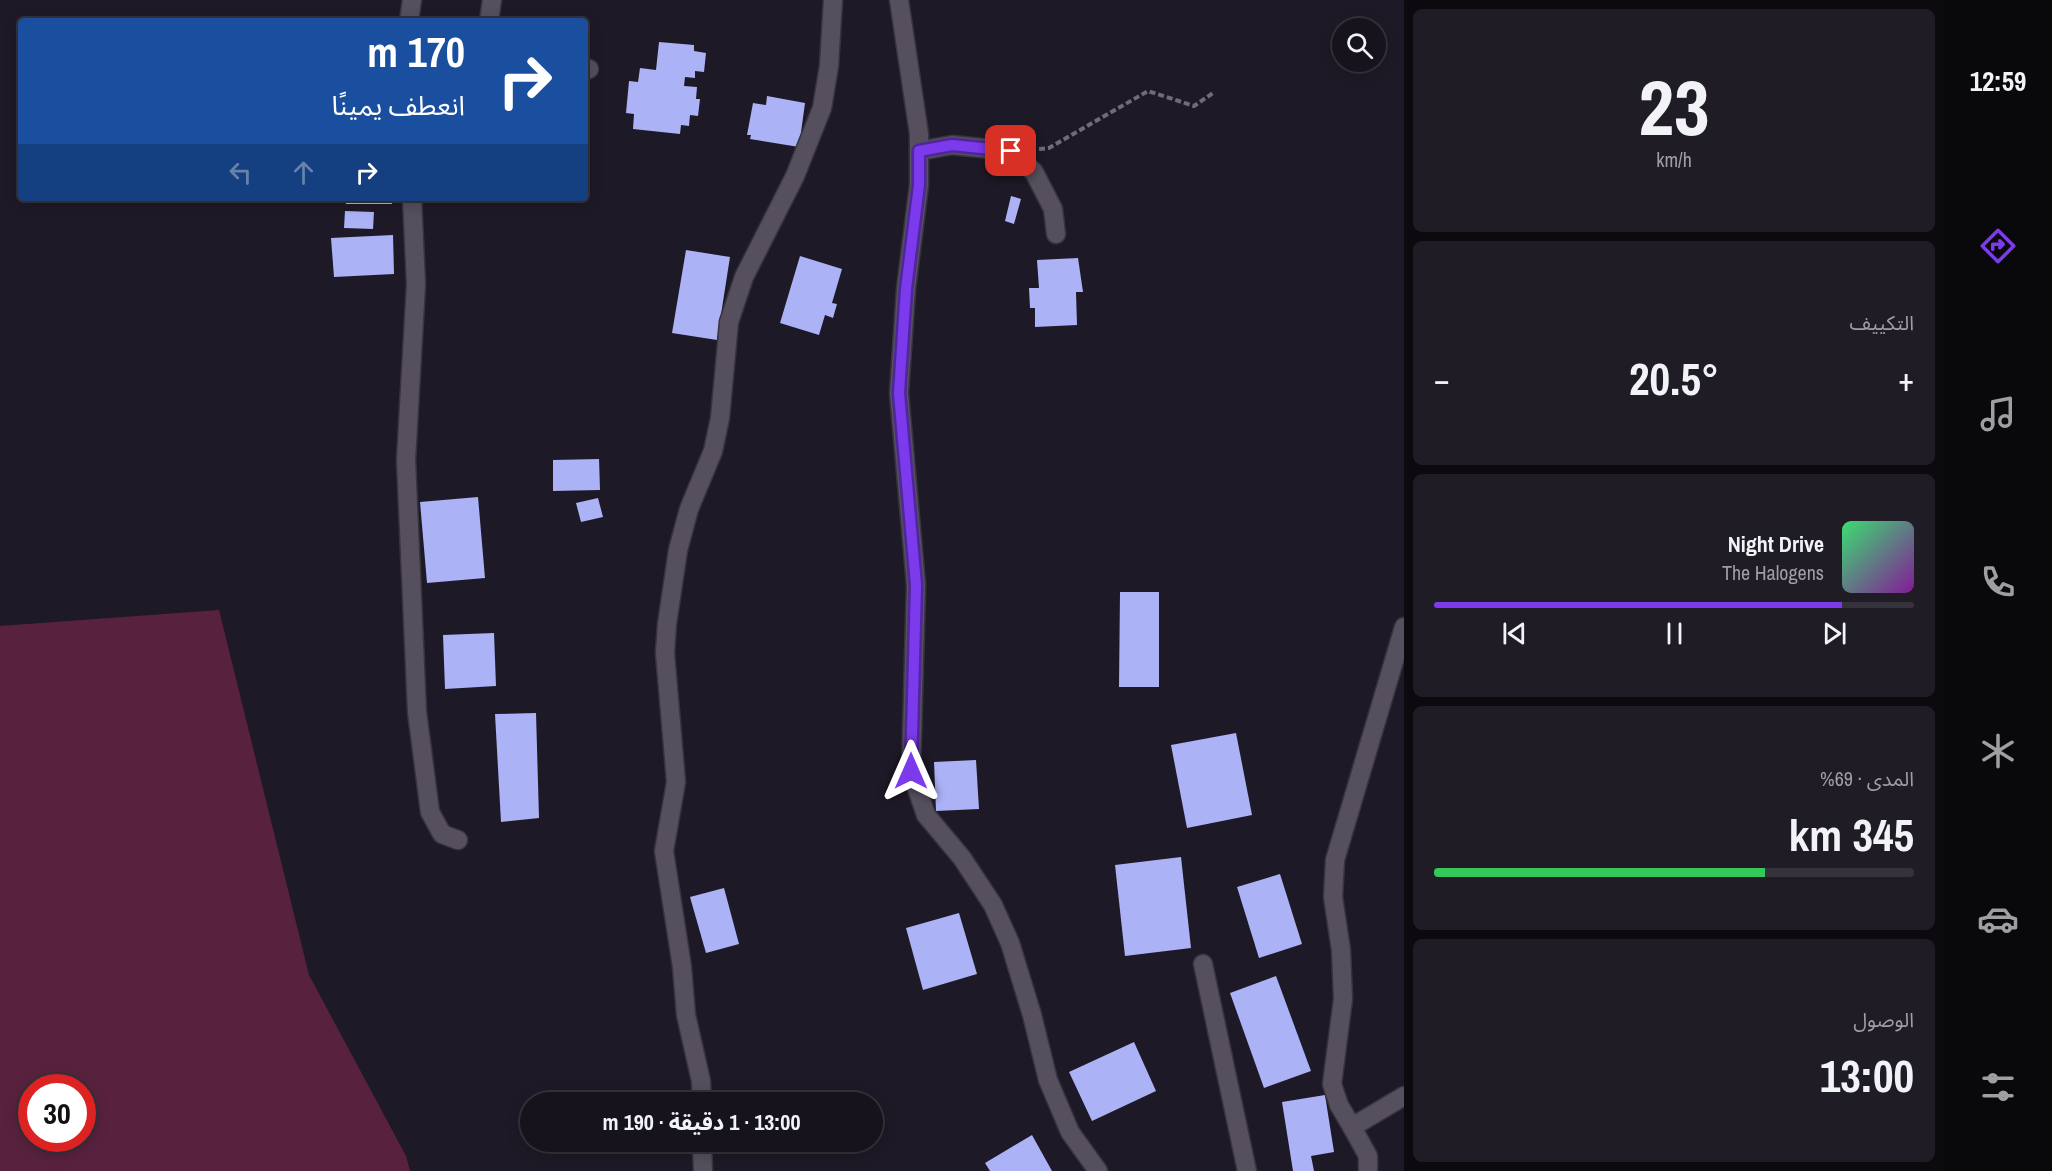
<!DOCTYPE html>
<html lang="ar">
<meta charset="utf-8">
<style>
:root{--surface:#16131c;--page:#1f1c25;--text:#f1f3f6;--muted:#9e9ea3;--line:#35323b;--accent:#7c3aed}
body{margin:0;font-family:"Archivo Narrow","Noto Sans Arabic",sans-serif;background:var(--page);color:var(--text);direction:rtl;height:100vh;display:flex;flex-direction:column;font-size:22px;white-space:nowrap}
*{box-sizing:border-box;margin:0}
p{font-size:20px;color:var(--muted)}
.icon{flex:none;width:33px;height:33px;fill:none;stroke:currentColor;stroke-width:2;stroke-linecap:round;stroke-linejoin:round}
.map{position:relative;flex:1;overflow:hidden;direction:ltr}
.details{display:flex;flex-direction:column;gap:9px;padding:9px;background:#0c0a0f;width:540px}
.details>*{flex:none}
.hud{position:absolute;left:18px;top:18px;width:570px;height:183px;border-radius:6px;box-shadow:0 3px 15px #0003,0 0 0 2px var(--line);direction:rtl;background:#1a4fa0;color:#fff;overflow:hidden}
.tools{position:absolute;left:1332px;top:18px;display:grid;gap:12px}
.tools a{display:grid;place-items:center;width:54px;height:54px;border-radius:50%;background:var(--surface);box-shadow:0 3px 15px #0003,0 0 0 2px var(--line);font-size:30px}
.speed{position:absolute;left:18px;top:1074px;display:flex;gap:12px;font-size:30px;font-weight:700;text-align:center}
.speed>*{display:grid;place-content:center;width:78px;height:78px;border-radius:50%;background:var(--surface);box-shadow:0 3px 15px #0003,0 0 0 2px var(--line);line-height:1}
.speed .limit{border:9px solid #d22;background:#fff;color:#111}
.pin{position:absolute;display:grid;place-items:center;width:51px;height:51px;color:#fff;margin:-26px;border-radius:12px;box-shadow:0 3px 9px #0006}
.me{position:absolute;width:66px;margin:-33px;rotate:0deg;stroke-linejoin:round;filter:drop-shadow(0 0 4px #0008)}
.turn{display:flex;align-items:center;gap:21px;height:126px;padding:0 24px;font-size:27px}
.turn .icon{width:78px;height:78px;stroke-width:2.5}
.turn b{display:block;font-size:42px;line-height:51px}
.lanes{display:flex;align-items:center;height:57px;padding:0 24px;background:#0003;justify-content:center;gap:30px;direction:ltr}
.lanes .off{opacity:.35}
.big{font-size:45px;font-weight:700;line-height:1.1}
.details .card{flex:1;display:flex;flex-direction:column;justify-content:center;gap:9px;min-width:0;padding:0 21px;border-radius:9px;background:var(--page)}
.details .dial{align-items:center;gap:0}
.dial b{font-size:78px;line-height:1}
.song{display:flex;align-items:center;gap:18px}
.cover{width:72px;height:72px;border-radius:9px;background:linear-gradient(135deg,hsl(140 70% 55%),hsl(290 70% 35%))}
.played{height:6px;border-radius:3px;background:linear-gradient(90deg,var(--accent) 85%,var(--line) 85%)}
.keys{display:flex;justify-content:space-around;direction:ltr}
.heat{display:flex;justify-content:space-between;align-items:center;font-size:33px;direction:ltr}
.charge{height:9px;border-radius:4px;background:linear-gradient(90deg,#34c759 69%,var(--line) 0)}
.trip{position:absolute;left:520px;top:1092px;width:363px;height:60px;border-radius:30px;background:var(--surface);box-shadow:0 3px 15px #0003,0 0 0 2px var(--line);font-weight:700;line-height:60px;text-align:center;direction:rtl}
main{display:flex;flex:1;min-height:0}
.menu{display:flex;flex-direction:column;width:108px;justify-content:space-around;align-items:center;background:#09080b;color:var(--muted)}
.menu .icon{width:42px;height:42px}
.menu .on{color:var(--accent)}
.menu b{font-size:27px;color:var(--text)}
.map>svg:first-child{display:block}
.green{fill:#58223e;fill-rule:evenodd}
.building{fill:#acb2f6}
.lines{fill:none;stroke-linecap:round;stroke-linejoin:round}
.street-casing{stroke:#37343e;stroke-width:21}
.path{stroke:#706b76;stroke-width:4;stroke-dasharray:6 3;stroke-linecap:butt}
.street{stroke:#554f5e;stroke-width:18}
.route-casing{stroke:#51269a;stroke-width:15}
.route{stroke:#7c3aed;stroke-width:10}
</style>
<main>
<nav class="menu">
<b>12:59</b>
<svg class="icon on" aria-label="directions" viewBox="0 0 24 24"><path d="M12 3l9 9-9 9-9-9zM9 14v-3h6M13 9l2 2-2 2"/></svg>
<svg class="icon" aria-label="music" viewBox="0 0 24 24"><path d="M9 18V5l10-2v13"/><circle cx="6" cy="18" r="3"/><circle cx="16" cy="16" r="3"/></svg>
<svg class="icon" aria-label="phone" viewBox="0 0 24 24"><path d="M5 4h4l2 5-3 2q2 4 5 5l2-3 5 2v4C11 20 4 13 5 4z"/></svg>
<svg class="icon" aria-label="climate" viewBox="0 0 24 24"><path d="M12 3v18M4 7l16 10M4 17L20 7"/></svg>
<svg class="icon" aria-label="car" viewBox="0 0 24 24"><path d="M5 17H2v-5l4-1 3-4h7l3 4 3 1v5h-3M9 17h6M6 11h13"/><circle cx="7" cy="17" r="2"/><circle cx="17" cy="17" r="2"/></svg>
<svg class="icon" aria-label="filters" viewBox="0 0 24 24"><path d="M4 7h16M4 17h16"/><circle cx="9" cy="7" r="2"/><circle cx="15" cy="17" r="2"/></svg>
</nav>
<section class="details">
<div class="card dial"><b>23</b><p>km/h</p></div>
<div class="card"><p>التكييف</p>
<div class="heat"><a>−</a><b class="big">20.5°</b><a>+</a></div>
</div>
<div class="card">
<div class="song"><i class="cover"></i><div><b>Night Drive</b><p>The Halogens</p></div></div>
<div class="played"></div>
<div class="keys"><svg class="icon" aria-label="previous" viewBox="0 0 24 24"><path d="M18 5L8 12l10 7zM5 5v14"/></svg><svg class="icon" aria-label="pause" viewBox="0 0 24 24"><path d="M8 5v14M16 5v14"/></svg><svg class="icon" aria-label="next" viewBox="0 0 24 24"><path d="M6 5l10 7-10 7zM19 5v14"/></svg></div>
</div>
<div class="card"><p>المدى · 69%</p><b class="big">345 km</b><div class="charge"></div></div>
<div class="card"><p>الوصول</p><b class="big">13:00</b></div>
</section>
<div class="map">
<svg width="1404" height="1171" viewBox="0 0 1404 1171">
<rect width="100%" height="100%" fill="#1e1926"/>
<path class="green" d="M219,610l90,365 97,181 4,15h-410v-545zM32,1088h50v50h-50z"/>
<g class="building">
<path d="M659,42l35,3v6l12,2 -2,19 -9,-1v7l-10,-1 -1,9 13,1 -1,12h4l-2,17 -8,-1 -1,11 -8,-1 -1,9 -47,-5 1,-15 -8,-1 3,-32 9,1 2,-14 16,2z"/>
<path d="M767,96l38,7 -6,44 -49,-8 1,-4h-4l6,-32 13,2z"/>
<path d="M1011,196l10,3 -7,25 -9,-3z"/>
<rect x="346" y="198" width="46" height="6"/>
<path d="M345,211l29,1 -1,17 -29,-1z"/>
<path d="M393,235l1,39 -60,3 -3,-39z"/>
<path d="M686,250l44,7 -13,83 -45,-7z"/>
<path d="M800,256l42,13 -10,34 5,1 -4,14 -8,-3 -6,20 -39,-12z"/>
<path d="M1078,258l5,34h-7l1,33 -42,2v-19h-5l-1,-20h10l-2,-28z"/>
<path d="M599,459l1,31 -47,1v-31z"/>
<path d="M478,497l7,81 -58,5 -7,-81z"/>
<path d="M598,498l5,19 -22,5 -5,-19z"/>
<path d="M1120,592h39v95h-40z"/>
<path d="M494,633l2,53 -51,3 -2,-54z"/>
<path d="M536,713l3,105 -38,4 -6,-108z"/>
<path d="M1236,733l16,82 -65,13 -16,-83z"/>
<path d="M976,760l3,49 -43,2 -2,-49z"/>
<path d="M1181,857l10,91 -66,8 -10,-91z"/>
<path d="M1280,874l22,70 -43,14 -22,-71z"/>
<path d="M724,888l15,56 -33,9 -16,-56z"/>
<path d="M959,913l18,61 -54,16 -17,-62z"/>
<path d="M1276,976l35,95 -47,17 -34,-95z"/>
<path d="M1134,1042l22,49 -64,30 -23,-49z"/>
<path d="M1325,1095l9,57 -23,4 3,15h-21l-11,-69z"/>
<path d="M1032,1135l20,36h-62l-5,-8z"/>
</g>
<g class="lines">
<defs>
<g id="street">
<path d="M899,0l20,134v51l-13,104 -7,104 17,192 -5,186 15,44 36,43 31,47 17,38 22,72 16,65 22,52 28,39"/>
<path d="M409,21l3,-21"/>
<path d="M489,21l3,-21"/>
<path d="M585,68l4,1"/>
<path d="M919,151l33,-6 59,6 23,21 19,37 3,25"/>
<path d="M412,198l4,86 -10,176 11,252 13,100 12,22 16,6"/>
<path d="M1203,964l44,207"/>
<path d="M702,1102l-1,-21 -15,-66 -4,-48 -18,-116 12,-69 -11,-129 2,-29 11,-74 11,-41 24,-58 7,-33 9,-96 15,-45 51,-101 27,-68 7,-42 4,-66"/>
<path d="M1352,1127l-13,-22 -7,-21 11,-85 -2,-49 -8,-53 2,-37 69,-233"/>
<path d="M702,1142l1,29"/>
<path d="M1368,1171v-15l-16,-29 52,-31"/>
</g>
</defs>
<use href="#street" class="street-casing"/>
<path class="path" d="M1039,149l10,-1 99,-57 46,15 19,-13"/>
<use href="#street" class="street"/>
</g>
<g class="lines">
<defs>
<path id="route" d="M911,771l5,-186 -17,-192 7,-104 13,-104v-34l33,-6 59,6"/>
</defs>
<use href="#route" class="route-casing"/>
<use href="#route" class="route"/>
</g>
</svg>
<div class="tools">
<a><svg class="icon" aria-label="search" viewBox="0 0 24 24"><circle cx="10" cy="10" r="6"/><path d="M15 15l6 6"/></svg></a>
</div>
<div class="speed"><div class="limit">30</div></div>
<div class="pin" style="left:1011px;top:151px;background:#d93025"><svg class="icon" aria-label="arrive" viewBox="0 0 24 24"><path d="M6 21V4h12l-3 4 3 4H6"/></svg></div>
<svg class="me" style="left:911px;top:771px" viewBox="-20 -20 40 40"><path d="M0-17L14 15 0 8-14 15z" fill="#7c3aed" stroke="#fff" stroke-width="4"/></svg>
<div class="trip">13:00 · 1 دقيقة · 190 m</div>
<div class="hud">
<div class="turn"><svg class="icon" aria-label="right" viewBox="0 0 24 24"><path d="M7 20v-9h11M14 6l5 5-5 5"/></svg><div><b>170 m</b>انعطف يمينًا</div></div>
<div class="lanes"><svg class="icon off" aria-label="left" viewBox="0 0 24 24"><path d="M17 20v-9H6M10 6l-5 5 5 5"/></svg><svg class="icon off" aria-label="ahead" viewBox="0 0 24 24"><path d="M12 20V5M6 11l6-6 6 6"/></svg><svg class="icon" aria-label="right" viewBox="0 0 24 24"><path d="M7 20v-9h11M14 6l5 5-5 5"/></svg></div>
</div>
</div>
</main>
